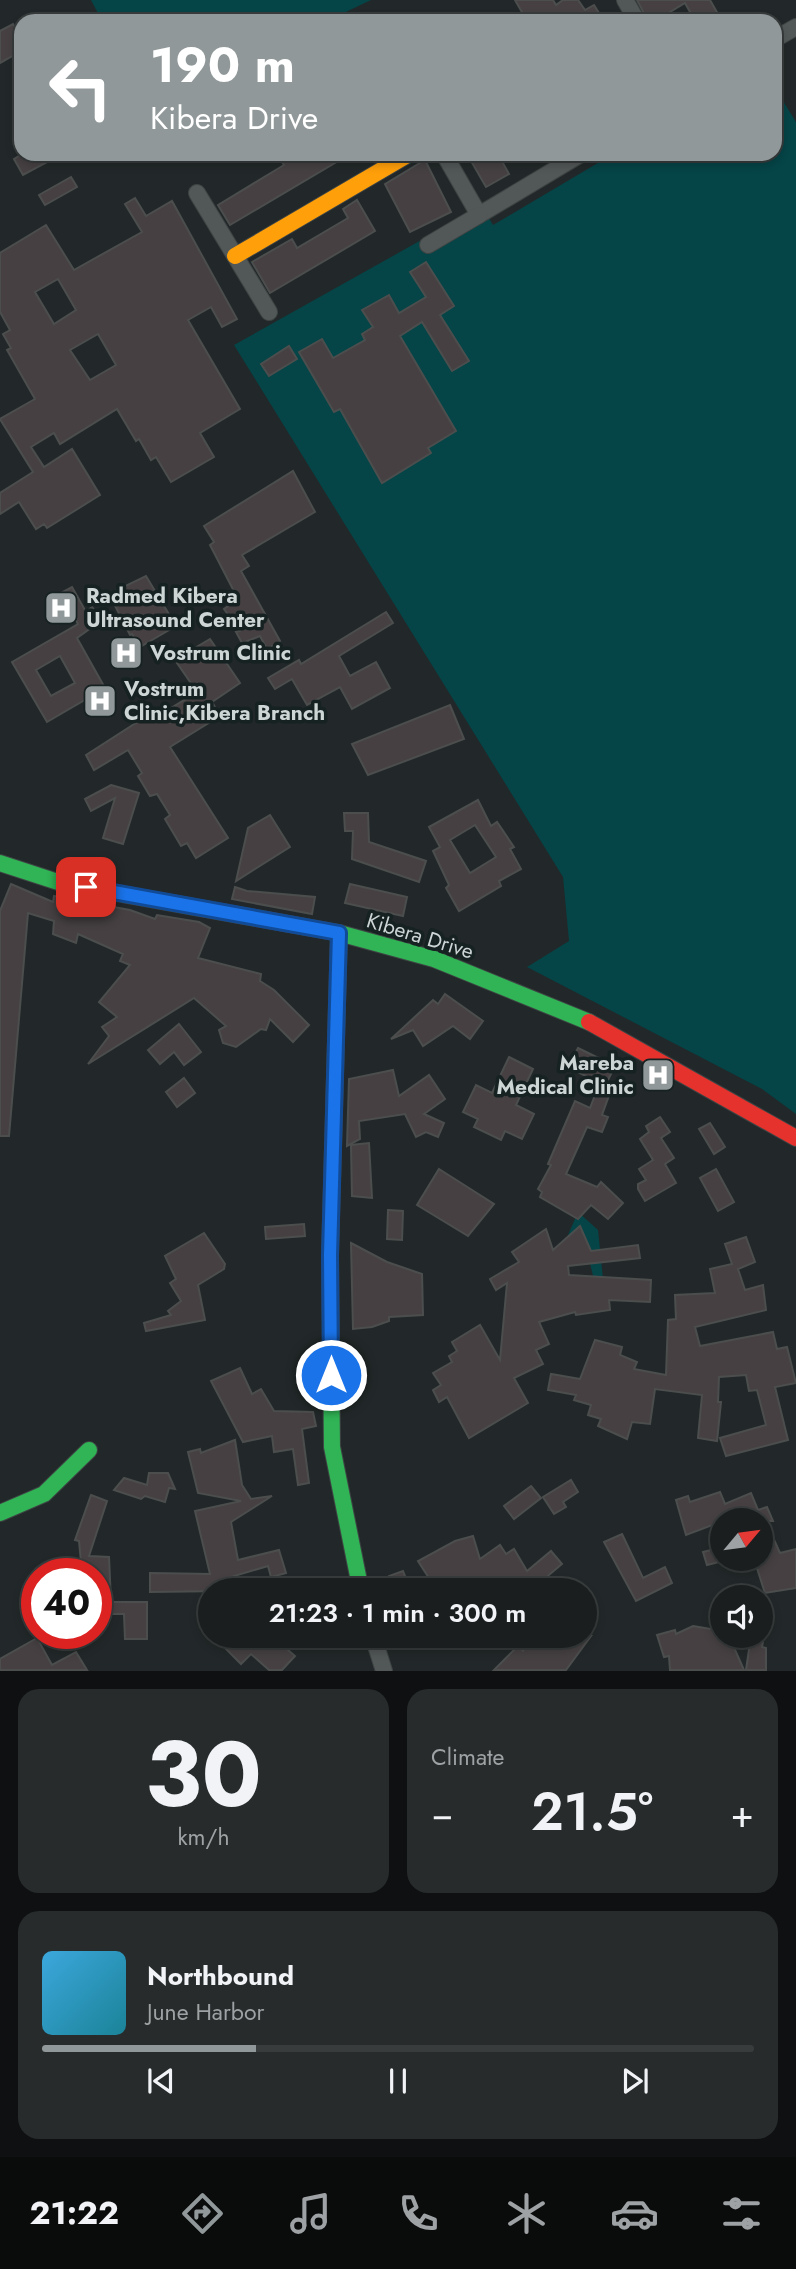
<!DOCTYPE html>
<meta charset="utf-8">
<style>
:root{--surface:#1a1e1f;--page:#272b2c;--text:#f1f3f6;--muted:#9fa2a4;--line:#383c3d;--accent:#919899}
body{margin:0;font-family:Jost,sans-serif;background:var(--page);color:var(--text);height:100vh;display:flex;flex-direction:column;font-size:26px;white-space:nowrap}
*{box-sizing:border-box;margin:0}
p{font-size:23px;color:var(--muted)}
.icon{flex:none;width:38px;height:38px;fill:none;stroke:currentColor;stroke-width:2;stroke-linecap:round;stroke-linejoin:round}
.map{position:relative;height:1671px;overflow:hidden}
.details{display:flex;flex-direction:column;gap:18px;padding:18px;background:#0e1011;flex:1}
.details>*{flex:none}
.banner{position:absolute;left:14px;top:14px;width:768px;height:147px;border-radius:21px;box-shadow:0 4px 10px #0003,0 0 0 2px var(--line);background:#919899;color:#fff;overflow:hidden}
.needle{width:46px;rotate:61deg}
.tools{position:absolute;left:710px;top:1508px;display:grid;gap:14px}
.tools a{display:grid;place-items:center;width:63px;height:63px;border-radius:50%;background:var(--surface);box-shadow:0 4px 10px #0003,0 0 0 2px var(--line);font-size:35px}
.speed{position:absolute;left:21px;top:1558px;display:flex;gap:14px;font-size:35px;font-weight:700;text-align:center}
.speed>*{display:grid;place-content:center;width:91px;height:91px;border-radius:50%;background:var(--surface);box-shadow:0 4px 10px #0003,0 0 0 2px var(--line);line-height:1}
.speed .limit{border:10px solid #d22;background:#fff;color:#111}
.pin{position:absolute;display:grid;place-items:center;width:60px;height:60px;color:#fff;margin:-30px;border-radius:14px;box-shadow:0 4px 10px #0006}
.me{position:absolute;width:77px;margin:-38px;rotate:0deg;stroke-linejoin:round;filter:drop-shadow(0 0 5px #0008)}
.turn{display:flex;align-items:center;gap:24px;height:147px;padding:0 21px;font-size:32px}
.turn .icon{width:91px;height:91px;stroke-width:2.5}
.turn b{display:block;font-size:49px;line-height:60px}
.big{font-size:52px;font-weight:600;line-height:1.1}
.details .tile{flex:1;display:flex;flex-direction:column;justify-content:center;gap:10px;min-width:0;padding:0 24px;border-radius:21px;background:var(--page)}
.details .dial{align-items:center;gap:0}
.dial b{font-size:91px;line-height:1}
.song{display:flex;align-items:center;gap:21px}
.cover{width:84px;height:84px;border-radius:10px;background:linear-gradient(135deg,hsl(200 70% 55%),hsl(190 70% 35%))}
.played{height:7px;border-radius:4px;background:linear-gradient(90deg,var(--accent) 30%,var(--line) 30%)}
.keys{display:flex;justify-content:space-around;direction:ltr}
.heat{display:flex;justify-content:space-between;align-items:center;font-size:38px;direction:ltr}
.details .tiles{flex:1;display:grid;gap:18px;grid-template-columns:1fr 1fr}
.tile:last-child{grid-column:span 2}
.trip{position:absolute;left:198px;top:1578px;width:399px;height:70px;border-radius:35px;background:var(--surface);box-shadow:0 4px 10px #0003,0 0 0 2px var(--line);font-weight:600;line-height:70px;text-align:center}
.tabs{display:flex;height:112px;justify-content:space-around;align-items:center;background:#0a0c0c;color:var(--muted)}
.tabs .icon{width:49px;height:49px}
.tabs .selected{color:var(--accent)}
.tabs b{font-size:32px;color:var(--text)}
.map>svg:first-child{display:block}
.green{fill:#054447}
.building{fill:#464042;stroke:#4c4e4e;stroke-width:2;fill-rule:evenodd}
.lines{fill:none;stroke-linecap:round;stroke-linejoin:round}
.street-casing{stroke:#3e4444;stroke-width:18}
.fast-casing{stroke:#3e4444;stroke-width:18}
.slow-casing{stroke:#3e4444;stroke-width:18}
.jam-casing{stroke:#3e4444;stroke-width:18}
.street{stroke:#525757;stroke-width:16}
.fast{stroke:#30b455;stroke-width:16}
.slow{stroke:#ff9f0a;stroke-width:16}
.jam{stroke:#e5322d;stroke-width:16}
.route-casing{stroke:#114b97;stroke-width:18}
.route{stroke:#1a73e8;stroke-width:12}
.labels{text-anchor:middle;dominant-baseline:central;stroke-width:7;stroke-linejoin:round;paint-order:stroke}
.poi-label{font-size:21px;font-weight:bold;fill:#cdd5d5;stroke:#162122;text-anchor:start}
.street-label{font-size:21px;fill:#cdd5d5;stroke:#162122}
</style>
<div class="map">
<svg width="796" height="1671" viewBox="0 0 796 1671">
<rect width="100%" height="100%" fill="#222829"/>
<g class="green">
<path d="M91,0h280l-44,21h-225z"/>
<path d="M775,88l21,34v992l-34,-25 -235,-122 42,-26 -6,-64 -329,-532 248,-139 11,19 120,-71h162z"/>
<path d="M578,1212l20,18 5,49 -9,1 -6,-25 -12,2 -8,-22z"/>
</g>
<g class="building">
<path d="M515,0h38l3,5 7,-5h15l7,10 9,-5 10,16h-77z"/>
<path d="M637,0h73l12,21h-27l-10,-18 -30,18h-7z"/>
<path d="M13,24l8,14v13l-21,12v-32z"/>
<path d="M22,154h40l-39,21 -9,-16z"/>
<path d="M277,154h73l-120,71 -12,-20 66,-40z"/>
<path d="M467,154h31l11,20 -23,13z"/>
<path d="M425,160l26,52 -41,20 -25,-48z"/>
<path d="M71,177l6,10 -32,18 -6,-10z"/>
<path d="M135,198l11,18 26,-15 65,118 -15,8 -11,-20 -23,13 52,89 -40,24 14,24 -43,25 -15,-25 -5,3 -12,-21 -3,2 -19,-32 -57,35 -6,-11 -23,14 13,20 28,-18 28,46 -53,33 -3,-4 -8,5 -17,-27 -19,12v-21l33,-21 -33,-53 35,-20 -28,-49 4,-2 -8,-14 7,-4 -10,-18v-59l46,-28 28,45 68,-38 -17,-28zM58,279l18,31 -22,14 -19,-32zM98,334l18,31 -26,15 -20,-30z"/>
<path d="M357,200l18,31 -105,62 -18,-31 40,-23 5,9 51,-30 -5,-9z"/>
<path d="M426,262l28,44 -14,9 29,46 -17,10 -30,-49 -22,14 56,95 -28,17 3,5 -49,30 -42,-74 -6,3 -35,-60 23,-13 11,19 32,-18 -3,-6 11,-7 -11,-17 27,-15 10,18 27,-16 -16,-25z"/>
<path d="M289,346l8,13 -28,17 -8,-12z"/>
<path d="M293,471l22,41 -73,43 7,11 -8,5 39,70 -13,8 -7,-13 -18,7 -6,-11 4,-1 -16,-22 14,-10 -28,-54 4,-3 -10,-16z"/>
<path d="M146,576l30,50 -36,21 -8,-13 -2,1 -21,-41z"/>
<path d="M72,587l14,25 6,-5 10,13 -25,18 28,50 -3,2 6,11 -13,9 -5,-13 -43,25 -35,-60 66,-38 -17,-31zM60,656l15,27 -24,13 -15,-26z"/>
<path d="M386,612l7,11 -54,33 11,20 26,-14 14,26 -38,21 -12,-22 -33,18 -15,-26 -17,10 -7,-11 31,-18 2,4z"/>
<path d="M210,639l30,44 -28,19 8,14 -50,31 58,91 -32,20 -9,-15 -6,3 -16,-27 5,-4 -13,-21 -7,2 -12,-20 4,-3 -14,-23 -34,20 -8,-15 64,-41 3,5 44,-27 -20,-29 6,-8z"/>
<path d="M450,705l14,34 -96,36 -16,-31z"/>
<path d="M111,785l28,8 -16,51 -20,-6 12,-40 -24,13 -6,-12z"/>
<path d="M478,800l13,26 6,-4 17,25 -4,2 11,20 -22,12 2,5 -42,25 -13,-23 3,-3 -16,-34 7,-4 -11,-20zM475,825l21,32 -26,16 -20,-33z"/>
<path d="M344,813h24l1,29 57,19 -7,21 -67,-23 1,-28h-8z"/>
<path d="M270,815l20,32 -54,34 12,-53z"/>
<path d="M11,884l42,18 1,-6 76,14 25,9 2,-4 42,7 11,6 -12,30 63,16 -1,7 14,9 35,35 -16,17 -23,-23 -4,11 -5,-1 -25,18 -13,-4 -4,-13 7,-4 -32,-28 -106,66 21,-28 -7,-9 15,-10 -18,-15 31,-37 -10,-4 3,-7 -45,-20 -2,9 -23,-9 1,-13 -26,-8 -19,223h-9v-225z"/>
<path d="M350,884l57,13 -4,19 -58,-13z"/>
<path d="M235,887l12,4 68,6 -3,17 -80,-15z"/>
<path d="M445,994l38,27 -13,18 -17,-13 -30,20 -10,-16 -22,9 42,-39 5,4z"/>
<path d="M179,1024l22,28 -17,13 -10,-13 -14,12 -12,-14z"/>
<path d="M578,1048l37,18 -10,20 -37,-19z"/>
<path d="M509,1057l24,12 -17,36 18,9 -12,25 -17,-8 -4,9 -27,-13 4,-8 -15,-7 13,-27 16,8z"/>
<path d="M393,1070l6,26 30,-21 16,24 -21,15 20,9 -6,14 -12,-5 -10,5 -11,-23 -46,7 1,18 -13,7 2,-67z"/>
<path d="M184,1078l11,15 -18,14 -11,-15z"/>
<path d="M599,1085l12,5 -9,25 6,2 -6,15 -15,-5 -21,47 31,13 4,-5 22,21 -15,16 -17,-14 -13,14 -38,-22 2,-5 -4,-3 13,-24 -3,-1 27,-63 15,7z"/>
<path d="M660,1117l10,15 -9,6 13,20 -9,6 11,19 -31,18 -7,-12v-5l8,-4 -7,-11 14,-9 -13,-21 9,-7 -3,-6z"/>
<path d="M710,1123l15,24 -11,7 -15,-25z"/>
<path d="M369,1143l3,55 -20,-2 -1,-51z"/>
<path d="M439,1169l55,35 -26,32 -51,-31z"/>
<path d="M716,1169l18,33 -16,9 -18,-33z"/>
<path d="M388,1210l15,1 -1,29 -15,-1z"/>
<path d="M304,1224l1,12 -39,3 -1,-12z"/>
<path d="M580,1226l11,25 47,-6 2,13 -72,8 1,9 82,5 -1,22 -41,-2 1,10 -34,5 -1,-3 -36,10 10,22 -13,6 7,14 -29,14 14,25 -59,35 -22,-41 -8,5 -6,-12 8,-5 -8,-12 19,-11 -3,-6 8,-5 -5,-9 28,-17 20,35 7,-77 -11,7 -6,-11 29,-17 -7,-10 34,-23 7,21z"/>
<path d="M204,1233l21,31 -1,5 -26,16 7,35 -59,11 -2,-8 27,-8 -3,-4 13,-10 -11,-18 6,-4 -11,-23z"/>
<path d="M746,1237l9,25 -17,7 7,21 18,-5 3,25 -71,17 5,19 73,-14 4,17 10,-2 9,36 -21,4 13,53 -62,16 -6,-18 46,-13 -9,-35 -8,1 -3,-16 -27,2 -1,25h3l-4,39 -19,-3 4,-43 -47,-6 -5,35 -18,-2 -5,17 -29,-13 3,-7 -13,-4 3,-10 -17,-5 2,-5 -28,-5 3,-16 29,5 15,-39 27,7 -2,8 17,7 -3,7 32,6 2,-55 8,-1 -1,-24 40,-2 -5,-24 22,-5 -7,-20z"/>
<path d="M351,1243l36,19 35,12 1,41 -34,2v4l-17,6 -19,2z"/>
<path d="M240,1368l12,26 9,-5 13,22 39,1 3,14 -14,3 7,54 -11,2 -5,-36 -19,3 -2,-16 -29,6 -32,-61z"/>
<path d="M235,1440l7,45 9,14 21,-3 -41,26 7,38 41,-10 7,23 -15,4 -3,-11 -44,13 -2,12 -72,1v-19l60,1 -15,-63 46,-10 -43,-8 -10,-41 12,-3 1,4z"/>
<path d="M149,1473h19l7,16 -6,-1 -4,14 -20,-6 -4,3 -27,-9 10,-12 23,7z"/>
<path d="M571,1480l7,12 -15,10 3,5 -12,7 -11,-17z"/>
<path d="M531,1486l10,12 -27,21 -10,-13z"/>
<path d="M720,1492l5,12 26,-11 7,17 9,-3 6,14h-50l-37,14 -10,-35 12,-4 2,6z"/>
<path d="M91,1495l16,6 -18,55 20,1 2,45h36v37h-22l-1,-25h-28v-41h-14l-3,-32 -4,-1z"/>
<path d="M771,1533l9,20 16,-4v39l-31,5 -11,-34h7v-23z"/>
<path d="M622,1534l21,44 22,-11 7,16 -36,18 -32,-59z"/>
<path d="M473,1536l7,23 20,-14 6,9 8,-5 13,22 24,-20 11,13 -32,27h-55l-8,-11 -8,3 -3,-6 -20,12 -18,-28 37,-20z"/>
<path d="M723,1547v14l-16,4 -4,-13z"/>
<path d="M403,1571l8,20h-16l-6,-15z"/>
<path d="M693,1626l30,5v5h6l15,34h-74l-1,-14 -5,1 -7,-22 18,-5 1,4z"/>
<path d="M236,1636h15l12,12 10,-11 22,19 -13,14h-13l-18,-16 -10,10 -16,-16z"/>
<path d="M533,1636h58l-25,34h-72l24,-24 5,5z"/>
<path d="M751,1636h13l-2,11 4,1v22h-20z"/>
<path d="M37,1638l15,27 24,-13 11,18h-87v-11z"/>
</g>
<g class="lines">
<defs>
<g id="street">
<path d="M625,0l12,21"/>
<path d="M775,39l21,-12"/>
<path d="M444,154l35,61 102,-61"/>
<path d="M197,193l72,119"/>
<path d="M428,245l51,-30"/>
<path d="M373,1636l11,35"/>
</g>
<g id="fast">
<path d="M0,863l61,20 278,50 95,26 155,63"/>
<path d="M339,933l-9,322 2,192 29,144"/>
<path d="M0,1513l44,-19 45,-44"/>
</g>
<path id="slow" d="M235,256l174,-102"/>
<path id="jam" d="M589,1022l207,116"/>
</defs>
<use href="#street" class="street-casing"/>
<use href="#fast" class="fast-casing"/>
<use href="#slow" class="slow-casing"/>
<use href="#jam" class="jam-casing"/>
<use href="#street" class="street"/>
<use href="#fast" class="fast"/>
<use href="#slow" class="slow"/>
<use href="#jam" class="jam"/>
</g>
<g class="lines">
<defs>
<path id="route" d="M86,887l253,46 -9,322 1,120"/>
</defs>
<use href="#route" class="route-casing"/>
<use href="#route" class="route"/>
</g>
<defs>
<symbol id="hospital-square" viewBox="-11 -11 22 22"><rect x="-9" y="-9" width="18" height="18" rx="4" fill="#919899" stroke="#162122"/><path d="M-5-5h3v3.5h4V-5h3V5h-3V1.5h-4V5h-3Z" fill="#fff"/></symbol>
</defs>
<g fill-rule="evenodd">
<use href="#hospital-square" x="42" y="589" width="38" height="38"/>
<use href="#hospital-square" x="107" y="634" width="38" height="38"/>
<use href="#hospital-square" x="81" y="682" width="38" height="38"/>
<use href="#hospital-square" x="639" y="1056" width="38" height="38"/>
</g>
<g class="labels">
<g class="poi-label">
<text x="86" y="596">Radmed Kibera<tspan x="86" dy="24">Ultrasound Center</tspan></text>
<text x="150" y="653">Vostrum Clinic</text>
<text x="124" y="689">Vostrum<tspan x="124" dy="24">Clinic,Kibera Branch</tspan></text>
<text x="634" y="1063" text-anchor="end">Mareba<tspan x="634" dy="24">Medical Clinic</tspan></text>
</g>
<g class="street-label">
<text transform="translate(420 936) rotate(17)">Kibera Drive</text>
</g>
</g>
</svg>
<div class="tools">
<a><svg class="needle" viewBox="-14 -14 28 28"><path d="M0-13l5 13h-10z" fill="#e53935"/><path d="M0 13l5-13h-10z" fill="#9fa2a4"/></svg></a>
<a><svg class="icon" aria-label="sound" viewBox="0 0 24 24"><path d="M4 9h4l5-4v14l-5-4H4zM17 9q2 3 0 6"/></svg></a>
</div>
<div class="speed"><div class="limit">40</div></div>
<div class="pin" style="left:86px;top:887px;background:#d93025"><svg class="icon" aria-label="arrive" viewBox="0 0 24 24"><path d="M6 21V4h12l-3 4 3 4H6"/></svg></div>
<svg class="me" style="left:331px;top:1375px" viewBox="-20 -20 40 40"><circle r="17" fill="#1a73e8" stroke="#fff" stroke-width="3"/><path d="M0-11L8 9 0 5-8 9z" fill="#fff"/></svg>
<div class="trip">21:23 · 1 min · 300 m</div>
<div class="banner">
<div class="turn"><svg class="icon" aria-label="left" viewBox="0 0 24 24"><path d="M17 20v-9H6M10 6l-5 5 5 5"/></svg><div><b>190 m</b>Kibera Drive</div></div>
</div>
</div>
<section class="details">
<div class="tiles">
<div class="tile dial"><b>30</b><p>km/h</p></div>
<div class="tile"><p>Climate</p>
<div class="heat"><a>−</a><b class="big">21.5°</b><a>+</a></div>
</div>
<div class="tile">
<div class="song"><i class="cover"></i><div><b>Northbound</b><p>June Harbor</p></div></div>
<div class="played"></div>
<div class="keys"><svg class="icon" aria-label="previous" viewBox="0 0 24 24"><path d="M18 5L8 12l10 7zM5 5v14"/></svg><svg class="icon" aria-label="pause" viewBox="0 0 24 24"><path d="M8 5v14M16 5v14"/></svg><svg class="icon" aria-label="next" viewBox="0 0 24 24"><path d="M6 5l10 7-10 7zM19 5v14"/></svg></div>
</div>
</div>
</section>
<nav class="tabs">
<b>21:22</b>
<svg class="icon selected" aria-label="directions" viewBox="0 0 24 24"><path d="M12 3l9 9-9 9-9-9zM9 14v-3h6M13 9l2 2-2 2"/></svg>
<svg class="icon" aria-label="music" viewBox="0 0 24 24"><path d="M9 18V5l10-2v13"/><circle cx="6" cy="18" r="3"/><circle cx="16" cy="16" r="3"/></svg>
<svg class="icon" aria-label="phone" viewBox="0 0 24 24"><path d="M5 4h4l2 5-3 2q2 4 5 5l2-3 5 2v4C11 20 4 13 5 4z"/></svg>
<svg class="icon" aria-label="climate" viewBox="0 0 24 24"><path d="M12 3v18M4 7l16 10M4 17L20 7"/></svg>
<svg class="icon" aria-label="car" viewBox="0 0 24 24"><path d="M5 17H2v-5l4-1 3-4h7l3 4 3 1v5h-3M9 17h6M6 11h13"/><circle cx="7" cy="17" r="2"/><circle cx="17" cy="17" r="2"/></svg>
<svg class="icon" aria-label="filters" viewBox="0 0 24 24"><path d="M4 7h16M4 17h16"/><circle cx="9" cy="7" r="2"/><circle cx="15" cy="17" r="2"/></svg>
</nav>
